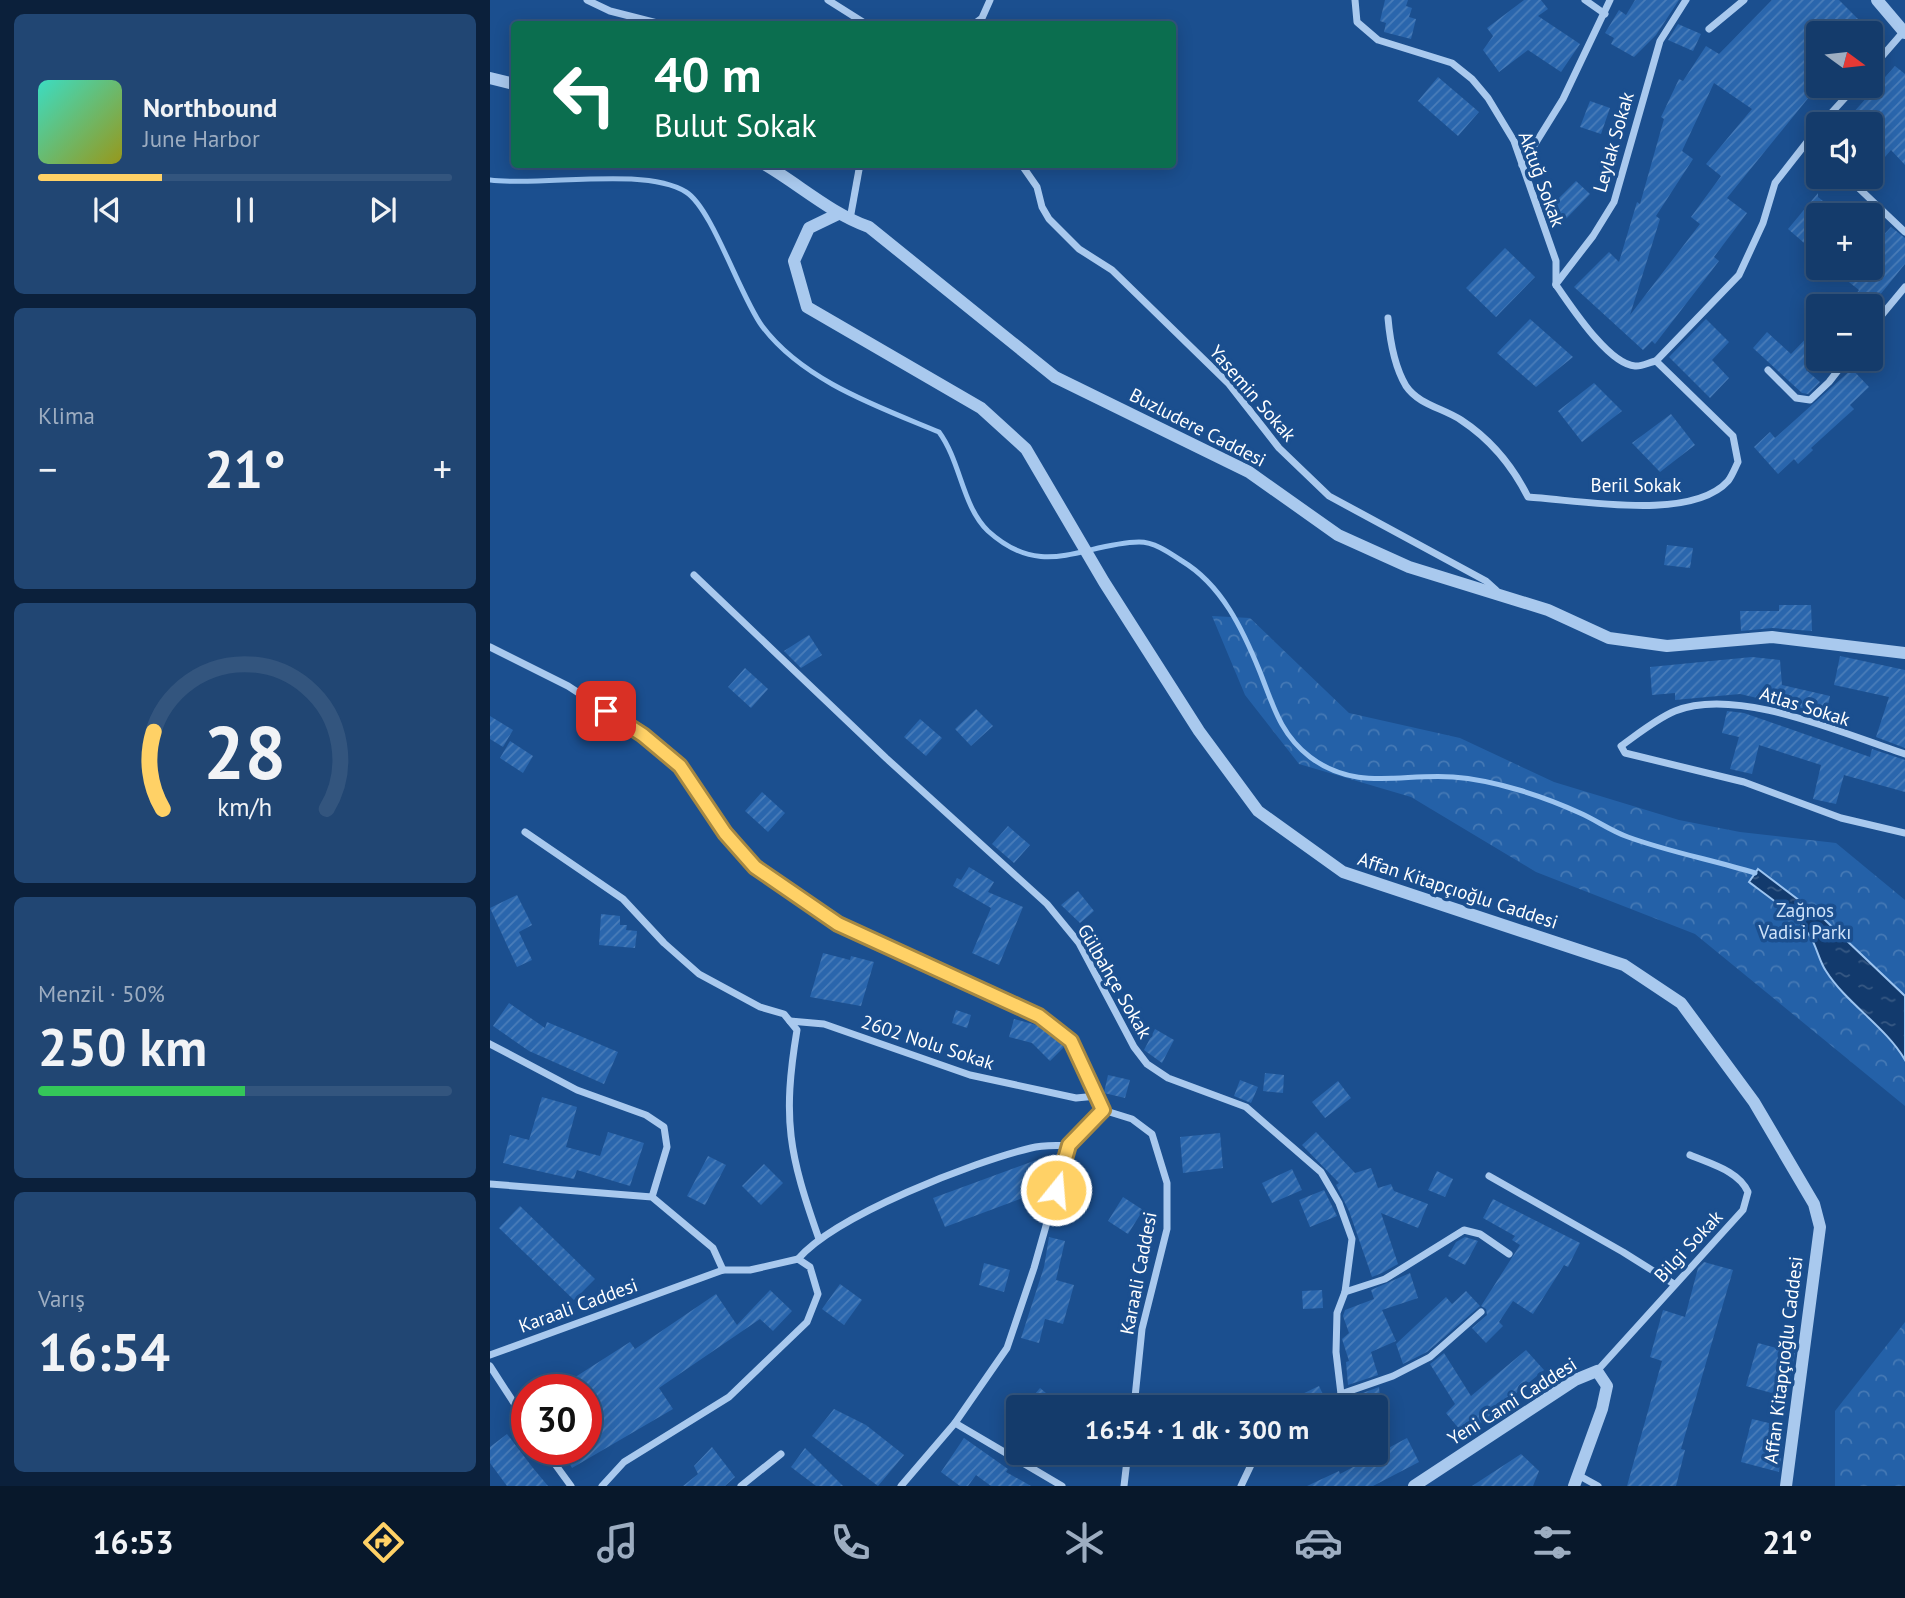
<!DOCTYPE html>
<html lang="tr">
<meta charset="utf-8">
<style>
:root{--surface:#143b6b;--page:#214673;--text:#f1f3f6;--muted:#9dadc1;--line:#33557e;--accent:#ffd166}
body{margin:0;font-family:"PT Sans",sans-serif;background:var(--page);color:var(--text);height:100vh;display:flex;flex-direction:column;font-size:26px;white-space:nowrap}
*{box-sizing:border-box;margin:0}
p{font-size:23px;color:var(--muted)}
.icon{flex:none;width:38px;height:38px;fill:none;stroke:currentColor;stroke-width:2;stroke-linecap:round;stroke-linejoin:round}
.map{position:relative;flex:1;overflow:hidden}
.panel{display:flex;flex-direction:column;gap:14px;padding:14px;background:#0b203b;width:490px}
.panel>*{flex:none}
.hud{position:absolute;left:21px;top:21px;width:665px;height:147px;border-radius:7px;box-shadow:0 4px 18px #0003,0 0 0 2px var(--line);background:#0b6e4f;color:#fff;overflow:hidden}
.needle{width:46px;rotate:105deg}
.tools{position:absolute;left:1316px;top:21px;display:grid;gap:14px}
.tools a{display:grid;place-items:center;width:77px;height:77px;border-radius:7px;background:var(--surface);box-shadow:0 4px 18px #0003,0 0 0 2px var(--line);font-size:35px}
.speed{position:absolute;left:21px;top:1374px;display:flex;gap:14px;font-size:35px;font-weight:700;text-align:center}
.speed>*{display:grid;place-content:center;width:91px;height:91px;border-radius:50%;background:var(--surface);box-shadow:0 4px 18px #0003,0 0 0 2px var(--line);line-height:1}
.speed .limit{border:10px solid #d22;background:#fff;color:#111}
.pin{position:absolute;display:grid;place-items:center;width:60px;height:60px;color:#fff;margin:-30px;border-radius:14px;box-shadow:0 4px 10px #0006}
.me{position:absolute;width:77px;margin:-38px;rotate:17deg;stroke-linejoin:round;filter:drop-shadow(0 0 5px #0008)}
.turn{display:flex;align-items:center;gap:24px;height:147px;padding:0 28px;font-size:32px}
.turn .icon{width:91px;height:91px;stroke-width:2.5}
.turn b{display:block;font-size:49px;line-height:60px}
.big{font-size:52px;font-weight:700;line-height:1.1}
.panel .tile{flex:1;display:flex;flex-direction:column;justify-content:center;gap:10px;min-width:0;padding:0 24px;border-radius:10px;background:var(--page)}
.panel .dial{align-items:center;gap:0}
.dial svg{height:182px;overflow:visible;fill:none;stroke:var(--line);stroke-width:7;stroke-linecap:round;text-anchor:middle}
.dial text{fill:var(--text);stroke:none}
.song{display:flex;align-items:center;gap:21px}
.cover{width:84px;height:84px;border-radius:10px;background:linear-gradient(135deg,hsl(170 70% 55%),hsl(60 70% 35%))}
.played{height:7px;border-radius:4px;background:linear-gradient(90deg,var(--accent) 30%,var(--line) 30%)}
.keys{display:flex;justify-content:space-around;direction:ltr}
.heat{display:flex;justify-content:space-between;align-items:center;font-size:38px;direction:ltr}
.charge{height:10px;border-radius:5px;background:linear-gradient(90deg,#34c759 50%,var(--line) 0)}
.trip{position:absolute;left:516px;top:1395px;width:382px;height:70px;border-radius:7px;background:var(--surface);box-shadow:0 4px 18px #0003,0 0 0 2px var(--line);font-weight:700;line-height:70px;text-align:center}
.dock{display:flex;height:112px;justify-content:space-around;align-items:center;background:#08182b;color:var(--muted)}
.dock .icon{width:49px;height:49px}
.dock .selected{color:var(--accent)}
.dock b{font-size:32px;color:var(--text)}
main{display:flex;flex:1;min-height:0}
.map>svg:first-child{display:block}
.park{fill:url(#park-crowns)}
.water{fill:url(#water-ripples);stroke:#9cc4f0;stroke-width:2}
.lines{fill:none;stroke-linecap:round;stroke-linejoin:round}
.stream{stroke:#9cc4f0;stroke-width:5}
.building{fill:url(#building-hatch);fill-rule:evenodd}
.minor{stroke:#a9c9ee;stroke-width:7}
.tertiary{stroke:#a9c9ee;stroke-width:12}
.route-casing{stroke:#a68842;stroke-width:18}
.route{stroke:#ffd166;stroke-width:12}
.labels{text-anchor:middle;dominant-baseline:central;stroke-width:7;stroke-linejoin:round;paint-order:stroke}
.street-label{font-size:19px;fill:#fff;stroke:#1b4f8f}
.park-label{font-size:19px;fill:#cfe3fa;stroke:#1b4f8f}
</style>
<main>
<section class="panel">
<div class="tile">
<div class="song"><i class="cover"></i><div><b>Northbound</b><p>June Harbor</p></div></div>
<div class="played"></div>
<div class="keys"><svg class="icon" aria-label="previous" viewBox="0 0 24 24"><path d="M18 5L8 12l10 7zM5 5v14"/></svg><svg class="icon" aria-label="pause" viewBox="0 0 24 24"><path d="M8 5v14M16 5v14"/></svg><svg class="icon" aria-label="next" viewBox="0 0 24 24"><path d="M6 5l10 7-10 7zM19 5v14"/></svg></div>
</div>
<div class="tile"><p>Klima</p>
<div class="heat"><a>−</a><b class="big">21°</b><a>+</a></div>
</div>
<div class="tile dial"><svg viewBox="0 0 100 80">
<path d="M14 69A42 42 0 1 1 86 69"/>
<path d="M14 69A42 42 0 0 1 10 35" stroke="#ffd166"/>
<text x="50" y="56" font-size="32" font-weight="700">28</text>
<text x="50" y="72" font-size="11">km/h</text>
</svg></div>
<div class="tile"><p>Menzil · 50%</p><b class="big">250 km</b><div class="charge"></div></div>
<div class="tile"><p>Varış</p><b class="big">16:54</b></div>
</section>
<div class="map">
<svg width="1415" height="1486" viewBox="0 0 1415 1486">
<defs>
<pattern id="park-crowns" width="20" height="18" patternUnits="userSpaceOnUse" patternTransform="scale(1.75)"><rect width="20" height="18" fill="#2461a8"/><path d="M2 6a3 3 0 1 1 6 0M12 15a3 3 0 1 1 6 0" fill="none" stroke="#4579b5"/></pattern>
<pattern id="water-ripples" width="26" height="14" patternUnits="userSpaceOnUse" patternTransform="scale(1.75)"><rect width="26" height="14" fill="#123a6d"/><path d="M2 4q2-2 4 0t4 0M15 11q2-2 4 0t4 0" fill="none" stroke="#365883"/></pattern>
<pattern id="building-hatch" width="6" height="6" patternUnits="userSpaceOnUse" patternTransform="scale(1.75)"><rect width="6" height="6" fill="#2a66ad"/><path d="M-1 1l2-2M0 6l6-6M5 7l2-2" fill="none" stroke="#4a7db9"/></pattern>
</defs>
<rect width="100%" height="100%" fill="#1b4f8f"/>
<g class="park">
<path d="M722,616l38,2 99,95 111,25 94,44 125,38 61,12 96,11 69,57v206l-210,-172 -159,-62 -125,-75 -112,-33 -54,-69z"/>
<path d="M1415,1322v164h-70v-75z"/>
</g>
<path class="water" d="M1268,869l67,51 80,76v64c-19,-33 -59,-57 -79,-89 -7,-10 -9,-24 -16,-35 -15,-22 -40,-38 -61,-54z"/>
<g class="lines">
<path class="stream" d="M0,180c51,7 154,-14 196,12 26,16 54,104 76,134 41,55 117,81 177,106 22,30 23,74 49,99 55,50 95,12 151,11 16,0 31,11 43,19 40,24 61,69 78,111 13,33 20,62 50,85 46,35 92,16 143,20 41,3 90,19 127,36 16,7 31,18 48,24 41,15 85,23 127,36"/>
</g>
<g class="building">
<path d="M895,0h23l-2,6 6,2 -3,9 7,2 -5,20 -27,-7 2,-9 -6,-2z"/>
<path d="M1034,0h17l7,9 -10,7 42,28 -19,28 -33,-22 -29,22 -16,-22 10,-14 -6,-8z"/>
<path d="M1145,0h44l-23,35 -22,22 -23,-13 3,-6 -9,-5 14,-23 7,5z"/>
<path d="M1282,0h67l25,25 -8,8h-38v53l-91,112 20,15 -33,44 5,4 -64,83 -3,-3 -9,9 -69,-63 35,-35 10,10 18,-60 3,2 24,-85 -3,-2 18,-38 4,2 23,-35 13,8zM1224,83l38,26 -46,55 15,12 -30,41 9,7 -70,91 30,-96 -4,-3 37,-57 -11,-8z"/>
<path d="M1188,24l23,10 -8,17 -25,-11z"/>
<path d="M1405,66l10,8v91l-14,-15 -20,23v-49h-28z"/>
<path d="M948,77l41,35 -21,24 -40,-35z"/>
<path d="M1100,101l20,7 -9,26 -21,-7z"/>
<path d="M1086,181l14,13 -28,29 -14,-14z"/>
<path d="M1328,193v4l22,18h-22v40l-30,-26z"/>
<path d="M1401,227l14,11v26l-34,42h-24l12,-16 -28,-22h40v-20z"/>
<path d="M1015,248l30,29 -39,40 -30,-29z"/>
<path d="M1040,319l43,38 -37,30 -39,-34z"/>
<path d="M1216,319l23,23 -17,18 17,18 -19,20 -41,-41z"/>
<path d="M1328,326v29l-12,15 14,12 -12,12 -6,-1 -49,-45 14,-16 24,22z"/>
<path d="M1362,369l17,18 -19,18 4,4 -43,39 2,2 -15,14 -4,-5 -16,15 -24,-27 16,-15 5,6z"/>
<path d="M1104,383l28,28 -40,31 -24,-31z"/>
<path d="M1181,414l24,31 -35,27 -28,-29z"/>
<path d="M1177,545l26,3 -3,20 -26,-3z"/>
<path d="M1289,605h32l1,26 -40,-3 -31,3 -1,-20h39z"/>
<path d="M319,635l13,20 -21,13 -17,-17z"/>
<path d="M1350,656l65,14v78l-29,-11 13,-40 -55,-12z"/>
<path d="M1262,657l28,3 2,25 48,11 -4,18 -86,-20 -65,6v-7l-23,2 -2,-28z"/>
<path d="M255,668l23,21 -17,19 -23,-21z"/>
<path d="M486,709l17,17 -22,20 -16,-17z"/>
<path d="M1237,711l17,2 126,44 2,-8 33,11v32l-61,-17 -8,29 -23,-5 8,-34 -62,-20 -7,29 -22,-5 9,-32 -17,-4z"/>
<path d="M0,716l23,14 -10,17 -13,-8z"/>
<path d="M430,719l22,19 -16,18 -22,-19z"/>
<path d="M20,741l23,15 -10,17 -23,-15z"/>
<path d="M272,792l23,21 -17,19 -23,-21z"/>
<path d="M518,826l22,19 -16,18 -22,-19z"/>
<path d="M479,867l25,15 -6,10 35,15 -24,58 -27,-12 19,-45 -38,-22 4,-8 4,2z"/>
<path d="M588,891l16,20 -14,12 -19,-18z"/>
<path d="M27,895l15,30 -13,7 13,28 -15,7 -27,-59z"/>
<path d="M111,914l19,2v9h7l-1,5 11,1 -2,17 -36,-3z"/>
<path d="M333,953l27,7 1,-4 23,6 -13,44 -51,-9z"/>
<path d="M19,1003l36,25 2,-6 71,30 -14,32 -75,-33 -36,-25z"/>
<path d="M466,1010l15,5 -4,13 -15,-5z"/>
<path d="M524,1019l30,8 20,20 -14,14 -18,-18 -23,-6z"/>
<path d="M665,1029l19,11 -12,23 -18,-13z"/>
<path d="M775,1073l19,2 -1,18 -20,-2z"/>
<path d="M618,1075l22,5 -5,18 -21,-5z"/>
<path d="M750,1080l18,7 -7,16 -17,-7z"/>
<path d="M848,1081l13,17 -26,20 -13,-16z"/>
<path d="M52,1097l35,10 -11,40 34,9 8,-24 36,11 -14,43 -53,-16 -3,9 -71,-16 7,-28 19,5z"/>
<path d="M826,1132l39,41 16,-5 7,20 13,-4 3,7 34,13 -10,24 -37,-15 17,51 -16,9 -10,4 -23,-66 -13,-26 3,-2 -37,-38z"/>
<path d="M730,1133l3,35 -40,5 -3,-36z"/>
<path d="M218,1156l18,9 -21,40 -18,-9z"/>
<path d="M549,1159l10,29 -104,39 -12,-29z"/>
<path d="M274,1164l19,19 -22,22 -19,-19z"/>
<path d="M802,1169l10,21 -30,13 -10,-20z"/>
<path d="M947,1171l16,8 -8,18 -17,-7z"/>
<path d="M834,1190l13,26 -27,11 -11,-27z"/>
<path d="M633,1197l20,13 -15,24 -20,-13z"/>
<path d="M1003,1199l87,44 -12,24 -4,-2 -31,49 -20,-13 -14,21 4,4 -17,17 -14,-15 15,-13 -1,-6 -5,-3 39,-61 -8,-5 3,-4 -32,-18z"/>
<path d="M30,1206l75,73 -21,21 -75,-72z"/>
<path d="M559,1237l16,4 -9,39 18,5 -11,39 -18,-5 -6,24 -18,-5 23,-71z"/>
<path d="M975,1237l13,4 -13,24 -17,-9 8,-14z"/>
<path d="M1214,1262l29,8 -52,179 4,1 -9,36h-49l35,-125 -12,-4 13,-47 22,7 13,-49z"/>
<path d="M494,1263l26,7 -6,22 -25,-7z"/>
<path d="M920,1273l8,25 -36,12 14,31 -25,11 7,23 -30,10 -2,-23 3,-1 -7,-22 7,-6 -6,-17 2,-6 29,-11 -3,-9z"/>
<path d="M350,1284l22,16 -18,25 -22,-16z"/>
<path d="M280,1290l22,21 -19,20 -13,-12 -101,69 14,21 -101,59 -11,-19h25v-59h-31l75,-48 5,7 81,-55 21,31z"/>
<path d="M832,1290l1,18 -20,1 -1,-18z"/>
<path d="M976,1291l14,15 -53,46 -24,12 -7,-20 50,-47 6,7z"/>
<path d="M1268,1343l37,10 -9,44 -40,-11z"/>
<path d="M1036,1350l18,20 -79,66 -19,-23 9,-9 -25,-40 14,-11 27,43z"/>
<path d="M829,1386l10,21h-54z"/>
<path d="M889,1387l2,20h-31l-1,-9z"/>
<path d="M550,1388l12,10 -8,9h-20z"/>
<path d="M344,1409l32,16 38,30 -26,31 -66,-50z"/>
<path d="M1262,1419l33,8 -6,45 -38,-10z"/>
<path d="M17,1434l26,34 15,18h-41l-17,-23v-16z"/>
<path d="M474,1438l44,31 -2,3 25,14h-40l-15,-11 -8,11h-8l-19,-14z"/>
<path d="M917,1438l12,24 -46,24h-66l32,-15 1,3z"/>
<path d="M222,1447l23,30 -10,9h-42l15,-12 -4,-8z"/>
<path d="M315,1448l38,38h-27l-25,-19z"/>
<path d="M1031,1454l18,17 -6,15h-61z"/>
</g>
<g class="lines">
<g class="minor">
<path d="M97,0l23,11 51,13"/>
<path d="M338,0l38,24"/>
<path d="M865,0l2,22 21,18 74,23 20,16 16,19 26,43 42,120v24"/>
<path d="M1095,0l20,14"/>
<path d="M484,24l8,-6 8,-18"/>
<path d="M1219,29l35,-29"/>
<path d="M1381,69l33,-38"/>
<path d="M1331,124l35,-38"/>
<path d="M1319,138l9,9"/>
<path d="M531,164l16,23 5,20 7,12 30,30 33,21 117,114 50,64 50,48 157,85 10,9"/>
<path d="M1032,165l41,-66 47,-99"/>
<path d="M1357,177l58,55"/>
<path d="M360,219l10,-55"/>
<path d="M1066,284l37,-48 21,-34 46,-161 26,-41"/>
<path d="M898,318c2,23 6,48 18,68 13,19 37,22 55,34 29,19 52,47 67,77 51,3 163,25 200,-16 4,-5 7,-13 10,-19l-5,-26 -77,-75c-6,1 -15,6 -21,5 -27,-2 -64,-60 -79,-81"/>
<path d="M1381,328l34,-41"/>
<path d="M1166,361l83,-86 24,-52 12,-40 43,-55"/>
<path d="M1278,370l28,28 14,2 19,-18 18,-23"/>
<path d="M204,575l192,183 161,146 32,39 55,104 13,17 21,14 78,29 75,65 18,31 13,36 -7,53 -8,21 -1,39 5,42 -3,13"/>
<path d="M0,647l78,39 75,49 37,32 45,66 31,34 82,57 201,91 32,26 32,69"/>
<path d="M1415,754c-61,-20 -168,-68 -230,-43 -19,8 -37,23 -54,35l4,7 119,29 97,36 64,15"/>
<path d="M35,832l98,67 41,44 35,31 61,33 24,7 13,16c-15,90 -8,124 22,209"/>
<path d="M300,1021l34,3 146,51 106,23 21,-2"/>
<path d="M0,1044l87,46 69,25 18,12 3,20 -15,50"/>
<path d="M999,1176l134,76 51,32"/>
<path d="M0,1184l162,13 61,51 10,22"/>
<path d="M308,1259c38,-44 175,-97 233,-111 12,-3 26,-2 38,-3"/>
<path d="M855,1292l40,-13 79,-49 16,4 29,20"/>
<path d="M0,1355l233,-85h27l48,-11 12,8 8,27 -11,28 -78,75 -105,65 -22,24"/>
<path d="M0,1366l37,57"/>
<path d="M1107,1371l146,-161 5,-18c-9,-21 -37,-28 -58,-37"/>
<path d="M851,1394l52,-18 37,-19 51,-45"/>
<path d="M465,1423l107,63"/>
<path d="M54,1449l27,37"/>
<path d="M1088,1475l20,11"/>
<path d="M251,1486l40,-32"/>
<path d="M411,1486l54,-63 52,-75 27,-80 35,-123 34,-35 29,9 20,15 15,49v46l-25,100 -8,78"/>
<path d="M634,1486l4,-34"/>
<path d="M751,1486l10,-21 13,-13"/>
</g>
<g class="tertiary">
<path d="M1387,0l28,33"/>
<path d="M0,78l24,6"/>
<path d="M274,164c36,21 66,49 105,63l186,150 194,95 89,63 71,32 139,43 61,28 58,8 105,-9 133,16"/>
<path d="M348,214l-29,14 -15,33 13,46 174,101 45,41 78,133 95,149 59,80 85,61 281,93 57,38 73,99 60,102 6,23 -34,259"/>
<path d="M924,1486l161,-106 22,-9 10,15 -5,23 -28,77"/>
</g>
</g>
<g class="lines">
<defs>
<path id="route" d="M116,711l37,24 37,31 45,67 30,34 83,57 201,92 32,25 32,69 -34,35 -13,45"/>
</defs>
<use href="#route" class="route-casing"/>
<use href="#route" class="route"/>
</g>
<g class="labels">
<g class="street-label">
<text transform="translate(1123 142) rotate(-74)">Leylak Sokak</text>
<text transform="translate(1052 179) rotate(70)">Aktuğ Sokak</text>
<text transform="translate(763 393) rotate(49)">Yasemin Sokak</text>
<text transform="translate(708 427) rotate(27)">Buzludere Caddesi</text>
<text x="1146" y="485">Beril Sokak</text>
<text transform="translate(1315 706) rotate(17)">Atlas Sokak</text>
<text transform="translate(968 890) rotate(18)">Affan Kitapçıoğlu Caddesi</text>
<text transform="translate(625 981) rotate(60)">Gülbahçe Sokak</text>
<text transform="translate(438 1042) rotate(18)">2602 Nolu Sokak</text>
<text transform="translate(1198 1246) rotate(-47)">Bilgi Sokak</text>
<text transform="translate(648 1273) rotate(-79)">Karaali Caddesi</text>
<text transform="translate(88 1305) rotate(-20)">Karaali Caddesi</text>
<text transform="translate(1293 1360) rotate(-83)">Affan Kitapçıoğlu Caddesi</text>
<text transform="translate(1022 1401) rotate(-32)">Yeni Cami Caddesi</text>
</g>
<g class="park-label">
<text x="1315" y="910">Zağnos<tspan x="1315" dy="22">Vadisi Parkı</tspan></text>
</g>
</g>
</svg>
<div class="tools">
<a><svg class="needle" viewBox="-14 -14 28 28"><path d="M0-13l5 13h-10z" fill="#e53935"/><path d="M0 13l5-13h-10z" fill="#9dadc1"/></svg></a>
<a><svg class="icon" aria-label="sound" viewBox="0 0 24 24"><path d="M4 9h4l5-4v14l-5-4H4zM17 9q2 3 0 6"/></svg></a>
<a>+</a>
<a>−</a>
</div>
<div class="speed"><div class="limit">30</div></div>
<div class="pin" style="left:116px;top:711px;background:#d93025"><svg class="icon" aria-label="arrive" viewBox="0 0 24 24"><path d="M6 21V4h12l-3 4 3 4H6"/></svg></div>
<svg class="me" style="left:566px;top:1190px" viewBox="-20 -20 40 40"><circle r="17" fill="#ffd166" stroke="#fff" stroke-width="3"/><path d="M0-11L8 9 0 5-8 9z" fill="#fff"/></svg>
<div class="trip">16:54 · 1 dk · 300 m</div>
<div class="hud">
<div class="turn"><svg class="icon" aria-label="left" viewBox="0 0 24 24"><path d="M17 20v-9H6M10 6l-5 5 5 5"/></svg><div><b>40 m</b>Bulut Sokak</div></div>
</div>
</div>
</main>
<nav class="dock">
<b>16:53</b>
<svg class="icon selected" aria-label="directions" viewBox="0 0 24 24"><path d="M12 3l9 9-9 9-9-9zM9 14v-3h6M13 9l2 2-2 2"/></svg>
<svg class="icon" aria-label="music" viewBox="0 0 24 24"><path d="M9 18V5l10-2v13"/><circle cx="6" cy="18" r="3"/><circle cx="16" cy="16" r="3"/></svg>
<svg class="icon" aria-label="phone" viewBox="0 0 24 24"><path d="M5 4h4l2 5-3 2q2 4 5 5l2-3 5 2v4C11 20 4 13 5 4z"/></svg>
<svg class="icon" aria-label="climate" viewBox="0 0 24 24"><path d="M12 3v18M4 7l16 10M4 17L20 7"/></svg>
<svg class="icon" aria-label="car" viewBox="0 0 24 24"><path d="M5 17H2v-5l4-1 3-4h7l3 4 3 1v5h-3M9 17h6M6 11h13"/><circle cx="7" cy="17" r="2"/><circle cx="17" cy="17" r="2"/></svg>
<svg class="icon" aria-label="filters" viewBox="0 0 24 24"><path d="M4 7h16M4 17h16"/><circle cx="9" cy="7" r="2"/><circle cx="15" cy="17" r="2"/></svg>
<b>21°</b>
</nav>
